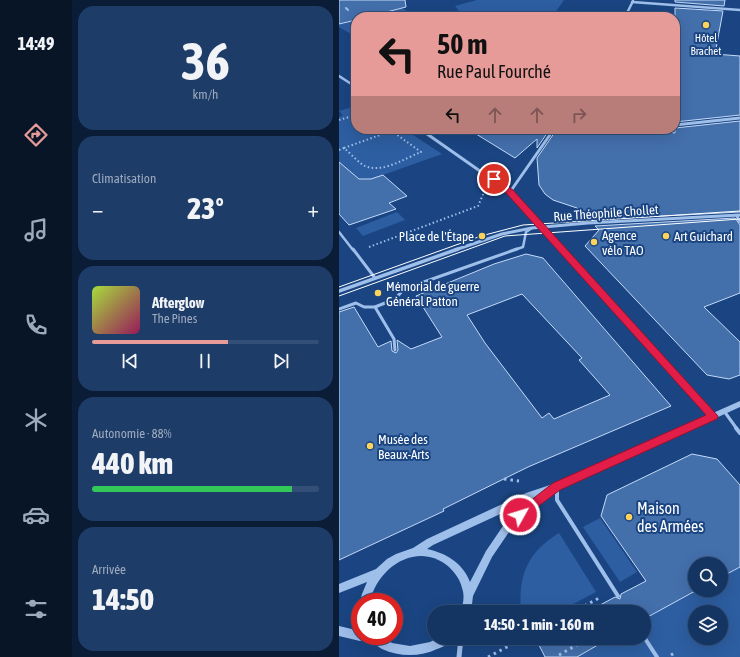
<!DOCTYPE html>
<html lang="fr">
<meta charset="utf-8">
<style>
:root{--surface:#143462;--page:#1d3c68;--text:#f1f3f6;--muted:#9daabe;--line:#334f77;--accent:#e69b98}
body{margin:0;font-family:"Asap Condensed",sans-serif;background:var(--page);color:var(--text);height:100vh;display:flex;flex-direction:column;font-size:15px;white-space:nowrap}
*{box-sizing:border-box;margin:0}
p{font-size:13px;color:var(--muted)}
.icon{flex:none;width:22px;height:22px;fill:none;stroke:currentColor;stroke-width:2;stroke-linecap:round;stroke-linejoin:round}
.map{position:relative;flex:1;overflow:hidden}
.details{display:flex;flex-direction:column;gap:6px;padding:6px;background:#0b1d36;width:267px}
.details>*{flex:none}
.banner{position:absolute;left:12px;top:12px;width:329px;height:122px;border-radius:16px;box-shadow:0 4px 16px #0002,0 0 0 1px var(--line);background:#e69b98;color:#111;overflow:hidden}
.controls{position:absolute;left:349px;top:557px;display:grid;gap:8px}
.controls a{display:grid;place-items:center;width:40px;height:40px;border-radius:50%;background:var(--surface);box-shadow:0 4px 16px #0002,0 0 0 1px var(--line);font-size:20px}
.speed{position:absolute;left:12px;top:593px;display:flex;gap:8px;font-size:20px;font-weight:700;text-align:center}
.speed>*{display:grid;place-content:center;width:52px;height:52px;border-radius:50%;background:var(--surface);box-shadow:0 4px 16px #0002,0 0 0 1px var(--line);line-height:1}
.speed .limit{border:6px solid #d22;background:#fff;color:#111}
.pin{position:absolute;display:grid;place-items:center;width:34px;height:34px;color:#fff;margin:-17px;border:2px solid #fff;border-radius:50%;box-shadow:0 1px 4px #0007}
.me{position:absolute;width:44px;margin:-22px;rotate:51deg;stroke-linejoin:round;filter:drop-shadow(0 0 3px #0008)}
.turn{display:flex;align-items:center;gap:14px;height:84px;padding:0 20px;font-size:18px}
.turn .icon{width:52px;height:52px;stroke-width:2.5}
.turn b{display:block;font-size:28px;line-height:34px}
.lanes{display:flex;align-items:center;height:38px;padding:0 20px;background:#0003;justify-content:center;gap:20px;direction:ltr}
.lanes .off{opacity:.35}
.big{font-size:30px;font-weight:800;line-height:1.1}
.details .tile{flex:1;display:flex;flex-direction:column;justify-content:center;gap:6px;min-width:0;padding:0 14px;border-radius:16px;background:var(--page)}
.details .dial{align-items:center;gap:0}
.dial b{font-size:52px;line-height:1}
.song{display:flex;align-items:center;gap:12px}
.cover{width:48px;height:48px;border-radius:6px;background:linear-gradient(135deg,hsl(80 70% 55%),hsl(330 70% 35%))}
.played{height:4px;border-radius:2px;background:linear-gradient(90deg,var(--accent) 60%,var(--line) 60%)}
.keys{display:flex;justify-content:space-around;direction:ltr}
.heat{display:flex;justify-content:space-between;align-items:center;font-size:22px;direction:ltr}
.charge{height:6px;border-radius:3px;background:linear-gradient(90deg,#34c759 88%,var(--line) 0)}
.trip{position:absolute;left:88px;top:605px;width:224px;height:40px;border-radius:20px;background:var(--surface);box-shadow:0 4px 16px #0002,0 0 0 1px var(--line);font-weight:800;line-height:40px;text-align:center}
main{display:flex;flex:1;min-height:0}
.dock{display:flex;flex-direction:column;width:72px;justify-content:space-around;align-items:center;background:#081527;color:var(--muted)}
.dock .icon{width:28px;height:28px}
.dock .on{color:var(--accent)}
.dock b{font-size:18px;color:var(--text)}
.map>svg:first-child{display:block}
.green{fill:#2d5ea1;fill-rule:evenodd}
.building{fill:#436fab;stroke:#c4daf8;fill-rule:evenodd}
.lines{fill:none;stroke-linecap:round;stroke-linejoin:round}
.path-far1{stroke:#9fbfeb;stroke-width:2;stroke-dasharray:1.5 2.5;stroke-linecap:butt}
.path{stroke:#9fbfeb;stroke-width:3;stroke-dasharray:2.5 4;stroke-linecap:butt}
.service-far3{stroke:#9fbfeb;stroke-width:2}
.service-far2{stroke:#9fbfeb;stroke-width:2.5}
.service-far1{stroke:#9fbfeb;stroke-width:3}
.service{stroke:#9fbfeb;stroke-width:4}
.pedestrian-far1{stroke:#9fbfeb;stroke-width:3}
.pedestrian{stroke:#9fbfeb;stroke-width:3.5}
.minor-far3{stroke:#9fbfeb;stroke-width:2.5}
.minor-far2{stroke:#9fbfeb;stroke-width:3}
.minor-far1{stroke:#9fbfeb;stroke-width:4}
.minor{stroke:#9fbfeb;stroke-width:5}
.tertiary{fill:#9fbfeb;fill-rule:evenodd}
.tram{stroke:#fff;stroke-width:1}
.route{fill:#e11d48;stroke:#92132f}
.poi-dot{fill:#fdd35b;stroke:#1a4582;stroke-width:1.5}
.labels{text-anchor:middle;dominant-baseline:central;stroke-width:4;stroke-linejoin:round;paint-order:stroke}
.far-poi-label{font-size:11px;fill:#fff;stroke:#1a4582}
.street-label{font-size:13px;fill:#fff;stroke:#1a4582}
.poi-label{font-size:13px;fill:#fff;stroke:#1a4582;text-anchor:start}
.near-poi-label{font-size:16px;fill:#fff;stroke:#1a4582;text-anchor:start}
</style>
<main>
<nav class="dock">
<b>14:49</b>
<svg class="icon on" aria-label="directions" viewBox="0 0 24 24"><path d="M12 3l9 9-9 9-9-9zM9 14v-3h6M13 9l2 2-2 2"/></svg>
<svg class="icon" aria-label="music" viewBox="0 0 24 24"><path d="M9 18V5l10-2v13"/><circle cx="6" cy="18" r="3"/><circle cx="16" cy="16" r="3"/></svg>
<svg class="icon" aria-label="phone" viewBox="0 0 24 24"><path d="M5 4h4l2 5-3 2q2 4 5 5l2-3 5 2v4C11 20 4 13 5 4z"/></svg>
<svg class="icon" aria-label="climate" viewBox="0 0 24 24"><path d="M12 3v18M4 7l16 10M4 17L20 7"/></svg>
<svg class="icon" aria-label="car" viewBox="0 0 24 24"><path d="M5 17H2v-5l4-1 3-4h7l3 4 3 1v5h-3M9 17h6M6 11h13"/><circle cx="7" cy="17" r="2"/><circle cx="17" cy="17" r="2"/></svg>
<svg class="icon" aria-label="filters" viewBox="0 0 24 24"><path d="M4 7h16M4 17h16"/><circle cx="9" cy="7" r="2"/><circle cx="15" cy="17" r="2"/></svg>
</nav>
<section class="details">
<div class="tile dial"><b>36</b><p>km/h</p></div>
<div class="tile"><p>Climatisation</p>
<div class="heat"><a>−</a><b class="big">23°</b><a>+</a></div>
</div>
<div class="tile">
<div class="song"><i class="cover"></i><div><b>Afterglow</b><p>The Pines</p></div></div>
<div class="played"></div>
<div class="keys"><svg class="icon" aria-label="previous" viewBox="0 0 24 24"><path d="M18 5L8 12l10 7zM5 5v14"/></svg><svg class="icon" aria-label="pause" viewBox="0 0 24 24"><path d="M8 5v14M16 5v14"/></svg><svg class="icon" aria-label="next" viewBox="0 0 24 24"><path d="M6 5l10 7-10 7zM19 5v14"/></svg></div>
</div>
<div class="tile"><p>Autonomie · 88%</p><b class="big">440 km</b><div class="charge"></div></div>
<div class="tile"><p>Arrivée</p><b class="big">14:50</b></div>
</section>
<div class="map">
<svg width="401" height="657" viewBox="0 0 401 657">
<rect width="100%" height="100%" fill="#1a4582"/>
<g class="green">
<path d="M138,0h87l-12,17h-88l-9,-11z"/>
<path d="M63,8l14,9h-49z"/>
<path d="M17,20v17l-17,-10v-3z"/>
<path d="M17,106v23h48l38,25 -76,27 -2,-2 -8,1 -17,-18v-45l4,-2 -4,-4z"/>
<path d="M58,212l8,8 -42,16 -7,-8z"/>
<path d="M261,518l37,54 -17,10 -37,-55z"/>
<path d="M220,533l37,59 -38,20h-37c-3,-37 6,-59 38,-79z"/>
<path d="M401,567v90h-163l33,-19h34v-19l53,-29h24v-13zM356,612h26v26h-26z"/>
</g>
<g class="building">
<path d="M0,0h66l1,7 -39,10h-11v3l-17,4z"/>
<path d="M336,0h50l-1,6 -49,-4z"/>
<path d="M336,8l48,3 -8,43 25,2v59l-65,7z"/>
<path d="M401,121v91l-151,8 -12,-12 -24,-8 -8,-6 -6,-9 -2,-27 20,-29h91l27,4v-5z"/>
<path d="M129,129h82l-13,19v-9l-22,19z"/>
<path d="M0,162l20,17h12l12,-4 24,21 -18,7 7,6 -47,16 -10,-11z"/>
<path d="M396,218l5,7v68l-36,14 36,35v33l-11,4 -22,-4 -122,-129 14,-16 -4,-4z"/>
<path d="M187,254l17,4 128,148 -143,61 -85,42 1,2 -105,49v-248l15,-5 24,40 13,-6 1,10 4,2 2,-3 -1,-10 14,9 31,-12 -26,-41 78,-32zM183,294l60,64 -3,2 31,35 -56,24 -5,-6 -7,5 -57,-75 -18,-28z"/>
<path d="M353,454l25,5 23,26v82l-19,10v-13h-26v26h2l-53,29v-7h-57l28,-15 5,2 1,-5 25,-13 -45,-65 6,-21z"/>
<path d="M200,638h71l-33,19h-32l-9,-18z"/>
</g>
<g class="lines">
<g class="path-far1">
<path d="M0,120l17,-5"/>
<path d="M5,148l47,-17"/>
<path d="M0,150l5,-2c6,5 12,12 19,17 18,10 42,-7 58,-13l-32,-23"/>
<path d="M30,247l109,-41 7,-16"/>
</g>
<g class="path">
<path d="M165,479l15,2"/>
<path d="M234,612l28,-15"/>
<path d="M220,655l30,-17"/>
<path d="M332,655l5,-3"/>
<path d="M149,657l36,-19"/>
</g>
<path class="service-far3" d="M7,8l2,2"/>
<g class="service-far2">
<path d="M0,232l14,18"/>
<path d="M175,250l9,-3 3,-15 6,-4"/>
</g>
<g class="service-far1">
<path d="M14,249l22,29"/>
<path d="M36,307l20,-8 9,-10 113,-40"/>
<path d="M0,309l17,-6 8,4h11l19,32 1,11"/>
<path d="M385,411l13,18"/>
</g>
<g class="service">
<path d="M397,428l4,5"/>
<path d="M218,488v12l61,96"/>
<path d="M305,637l13,20"/>
</g>
<path class="pedestrian-far1" d="M116,250l47,-16 30,-6 56,-5 152,-8"/>
<path class="pedestrian" d="M0,291l119,-42"/>
<g class="minor-far3">
<path d="M293,2l108,8"/>
<path d="M286,17l8,-16"/>
<path d="M0,76l17,11"/>
</g>
<g class="minor-far2">
<path d="M336,125l65,-7"/>
<path d="M81,129l90,63 53,58"/>
<path d="M171,192l44,-63"/>
<path d="M398,216l3,6"/>
</g>
<path class="minor-far1" d="M223,249l151,167"/>
<path class="minor" d="M120,657l2,-19"/>
<g class="tertiary">
<path d="M401,401v6l-184,84 -45,38 -19,28 -19,39 -2,16h-10c2,-8 4,-16 1,-24 -2,-9 -7,-15 -13,-21 -31,-27 -72,0 -79,35h-10l2,-8 5,-12 -28,11v-9l37,-15 11,-10 9,-5 17,-6 14,-9 99,-46 27,-9zM198,497l-32,26 -19,28 -16,31c-7,-19 -24,-29 -43,-33l6,-4z"/>
<path d="M0,626l21,5v5h5l-1,3 -4,2 -21,-5z"/>
<path d="M30,636h12l11,7 18,3 20,-4 8,-4h14c-2,6 -9,9 -15,11 -17,8 -37,8 -55,0 -5,-3 -11,-7 -13,-13z"/>
</g>
<g class="tram">
<path d="M0,287l142,-51 42,-11 217,-14"/>
<path d="M0,296l166,-60 235,-17"/>
</g>
</g>
<path class="route" d="M155,177l19,13 205,226 -1,3 -157,71 -40,30 -4,-1 -2,-4 2,-3 37,-29 153,-68 -199,-221 -15,-13v-3z"/>
<g class="poi-dot">
<circle cx="367" cy="25" r="4"/>
<circle cx="143" cy="236" r="4"/>
<circle cx="327" cy="236" r="4"/>
<circle cx="255" cy="242" r="4"/>
<circle cx="39" cy="293" r="4"/>
<circle cx="31" cy="446" r="4"/>
<circle cx="290" cy="517" r="4"/>
</g>
<g class="labels">
<g class="far-poi-label">
<text x="367" y="38">Hôtel<tspan x="367" dy="13">Brachet</tspan></text>
</g>
<g class="street-label">
<text transform="translate(267 213) rotate(-4)">Rue Théophile Chollet</text>
</g>
<g class="poi-label">
<text x="263" y="235">Agence<tspan x="263" dy="15">vélo TAO</tspan></text>
<text x="135" y="236" text-anchor="end">Place de l'Étape</text>
<text x="335" y="236">Art Guichard</text>
<text x="47" y="286">Mémorial de guerre<tspan x="47" dy="15">Général Patton</tspan></text>
<text x="39" y="439">Musée des<tspan x="39" dy="15">Beaux-Arts</tspan></text>
</g>
<g class="near-poi-label">
<text x="298" y="508">Maison<tspan x="298" dy="18">des Armées</tspan></text>
</g>
</g>
</svg>
<div class="controls">
<a><svg class="icon" aria-label="search" viewBox="0 0 24 24"><circle cx="10" cy="10" r="6"/><path d="M15 15l6 6"/></svg></a>
<a><svg class="icon" aria-label="layers" viewBox="0 0 24 24"><path d="M12 4l9 5-9 5-9-5zM3 14l9 5 9-5"/></svg></a>
</div>
<div class="speed"><div class="limit">40</div></div>
<div class="pin" style="left:155px;top:179px;background:#d93025"><svg class="icon" aria-label="arrive" viewBox="0 0 24 24"><path d="M6 21V4h12l-3 4 3 4H6"/></svg></div>
<svg class="me" style="left:181px;top:515px" viewBox="-20 -20 40 40"><circle r="17" fill="#e11d48" stroke="#fff" stroke-width="3"/><path d="M0-11L8 9 0 5-8 9z" fill="#fff"/></svg>
<div class="trip">14:50 · 1 min · 160 m</div>
<div class="banner">
<div class="turn"><svg class="icon" aria-label="left" viewBox="0 0 24 24"><path d="M17 20v-9H6M10 6l-5 5 5 5"/></svg><div><b>50 m</b>Rue Paul Fourché</div></div>
<div class="lanes"><svg class="icon" aria-label="left" viewBox="0 0 24 24"><path d="M17 20v-9H6M10 6l-5 5 5 5"/></svg><svg class="icon off" aria-label="ahead" viewBox="0 0 24 24"><path d="M12 20V5M6 11l6-6 6 6"/></svg><svg class="icon off" aria-label="ahead" viewBox="0 0 24 24"><path d="M12 20V5M6 11l6-6 6 6"/></svg><svg class="icon off" aria-label="right" viewBox="0 0 24 24"><path d="M7 20v-9h11M14 6l5 5-5 5"/></svg></div>
</div>
</div>
</main>
